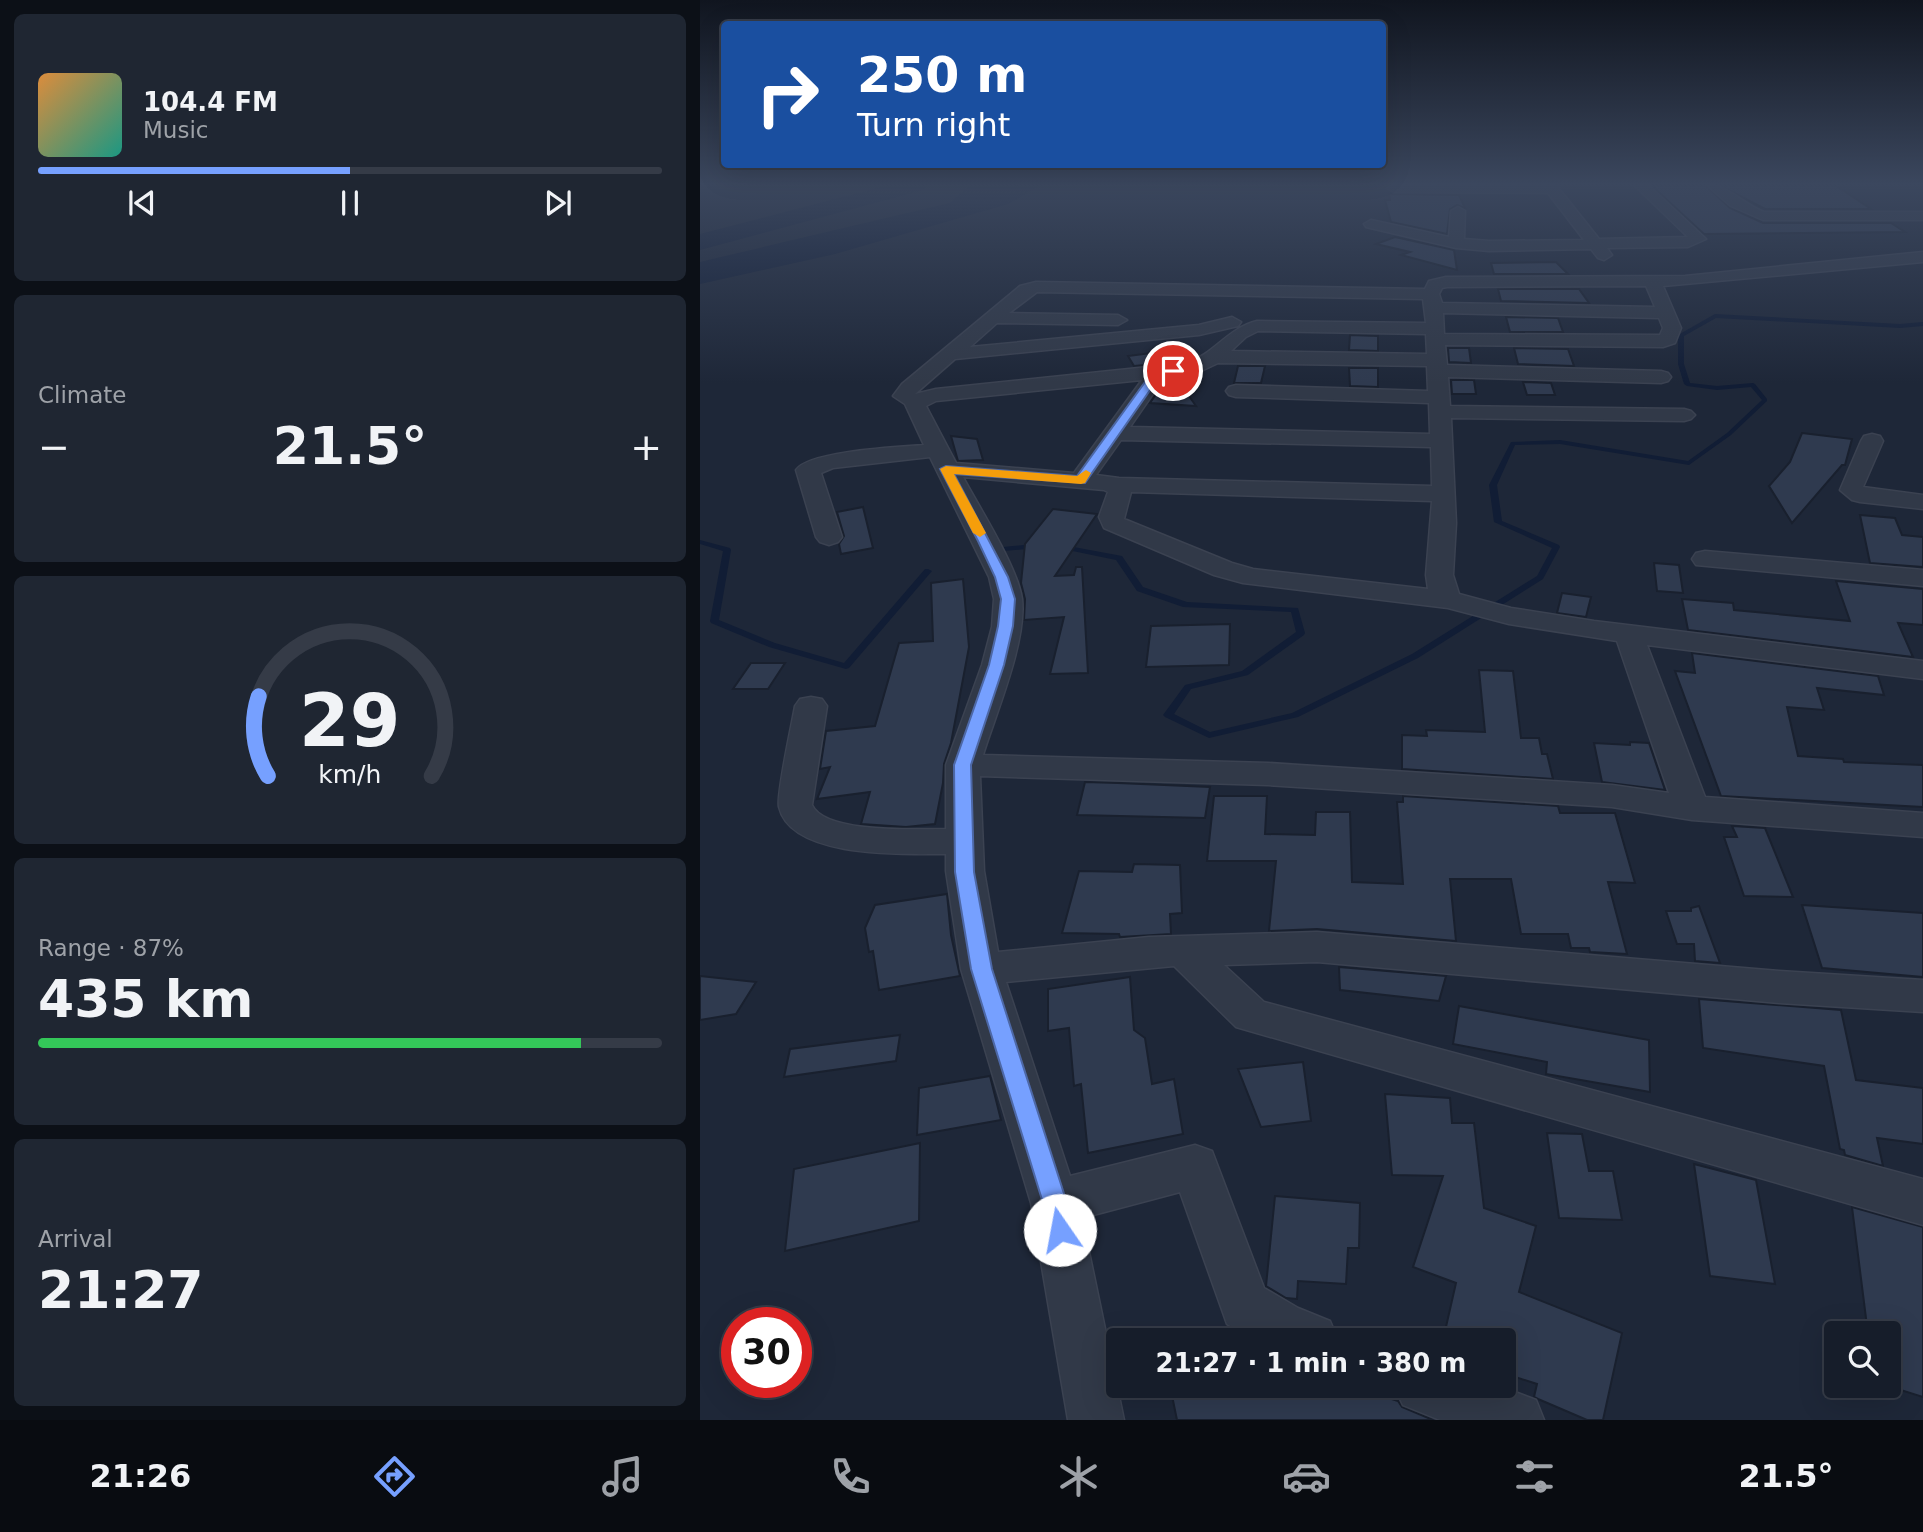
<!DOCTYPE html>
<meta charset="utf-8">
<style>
:root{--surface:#161d2a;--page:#1f2632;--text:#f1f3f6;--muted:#9ea2a8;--line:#353b47;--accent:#76a0ff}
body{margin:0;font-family:"DejaVu Sans",sans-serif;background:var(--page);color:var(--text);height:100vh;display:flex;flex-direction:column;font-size:26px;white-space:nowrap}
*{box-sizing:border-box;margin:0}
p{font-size:23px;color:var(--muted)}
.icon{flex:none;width:38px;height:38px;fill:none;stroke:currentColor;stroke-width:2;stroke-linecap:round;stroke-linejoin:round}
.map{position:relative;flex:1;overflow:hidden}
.sheet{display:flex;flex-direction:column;gap:14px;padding:14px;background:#0c1017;width:700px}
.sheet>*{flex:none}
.hud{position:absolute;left:21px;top:21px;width:665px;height:147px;border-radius:7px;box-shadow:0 7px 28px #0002,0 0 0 2px var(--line);background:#1a4fa0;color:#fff;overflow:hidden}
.fabs{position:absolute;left:1124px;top:1321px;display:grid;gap:14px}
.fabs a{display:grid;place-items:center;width:77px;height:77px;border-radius:7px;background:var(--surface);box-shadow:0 7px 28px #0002,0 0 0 2px var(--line);font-size:35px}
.speed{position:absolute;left:21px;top:1307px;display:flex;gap:14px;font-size:35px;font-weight:700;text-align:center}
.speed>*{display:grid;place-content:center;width:91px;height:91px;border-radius:50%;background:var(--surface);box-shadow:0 7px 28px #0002,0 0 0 2px var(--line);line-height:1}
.speed .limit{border:10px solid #d22;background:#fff;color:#111}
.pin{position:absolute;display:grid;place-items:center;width:60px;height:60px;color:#fff;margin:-30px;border:4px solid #fff;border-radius:50%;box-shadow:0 2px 7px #0007}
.me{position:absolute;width:77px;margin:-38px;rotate:348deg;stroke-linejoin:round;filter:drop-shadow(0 0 5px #0008)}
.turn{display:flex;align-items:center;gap:24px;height:147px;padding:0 21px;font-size:32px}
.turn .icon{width:91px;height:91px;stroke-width:2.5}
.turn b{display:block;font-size:49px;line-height:60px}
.big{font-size:52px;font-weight:800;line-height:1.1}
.sheet .tile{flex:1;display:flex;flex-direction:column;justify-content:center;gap:10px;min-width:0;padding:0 24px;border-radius:10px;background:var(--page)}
.sheet .dial{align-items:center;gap:0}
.dial svg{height:182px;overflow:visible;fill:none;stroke:var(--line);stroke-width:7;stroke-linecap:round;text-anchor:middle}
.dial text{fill:var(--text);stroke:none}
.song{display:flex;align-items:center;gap:21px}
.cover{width:84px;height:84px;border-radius:10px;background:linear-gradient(135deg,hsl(30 70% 55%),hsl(170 70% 35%))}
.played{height:7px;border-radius:4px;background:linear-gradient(90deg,var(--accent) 50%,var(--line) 50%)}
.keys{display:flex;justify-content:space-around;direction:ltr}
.heat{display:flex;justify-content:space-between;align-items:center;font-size:38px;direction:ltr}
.charge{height:10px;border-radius:5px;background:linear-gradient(90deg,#34c759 87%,var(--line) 0)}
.trip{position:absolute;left:406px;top:1328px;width:410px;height:70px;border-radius:7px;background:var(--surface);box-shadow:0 7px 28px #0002,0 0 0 2px var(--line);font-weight:800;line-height:70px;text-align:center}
.tab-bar{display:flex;height:112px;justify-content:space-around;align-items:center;background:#090c11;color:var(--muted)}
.tab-bar .icon{width:49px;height:49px}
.tab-bar .selected{color:var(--accent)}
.tab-bar b{font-size:32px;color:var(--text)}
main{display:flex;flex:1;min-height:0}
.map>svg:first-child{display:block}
.water{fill:#111d35}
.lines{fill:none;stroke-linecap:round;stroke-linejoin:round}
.stream{fill:#111d35;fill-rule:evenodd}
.river{fill:#111d35;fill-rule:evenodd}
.building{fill:#2f3a4f;stroke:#19202e;stroke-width:2}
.street-casing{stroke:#3b4251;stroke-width:3}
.street{fill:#313948;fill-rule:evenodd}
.route{fill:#76a0ff;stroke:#4d68a6;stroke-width:2}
.slow{fill:#f59e0b}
</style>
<main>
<section class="sheet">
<div class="tile">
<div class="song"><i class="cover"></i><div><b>104.4 FM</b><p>Music</p></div></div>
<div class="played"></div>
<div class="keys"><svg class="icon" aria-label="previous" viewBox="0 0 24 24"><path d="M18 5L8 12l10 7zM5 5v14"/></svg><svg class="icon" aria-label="pause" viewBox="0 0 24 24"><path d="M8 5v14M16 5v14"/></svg><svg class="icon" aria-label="next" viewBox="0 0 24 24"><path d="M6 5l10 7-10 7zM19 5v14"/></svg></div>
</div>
<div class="tile"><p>Climate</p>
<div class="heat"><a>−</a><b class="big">21.5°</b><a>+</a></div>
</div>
<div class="tile dial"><svg viewBox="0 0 100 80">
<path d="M14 69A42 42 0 1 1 86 69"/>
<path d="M14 69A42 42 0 0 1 10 34" stroke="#76a0ff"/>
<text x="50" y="56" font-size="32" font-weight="700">29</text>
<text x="50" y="72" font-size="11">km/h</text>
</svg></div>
<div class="tile"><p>Range · 87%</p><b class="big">435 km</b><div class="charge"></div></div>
<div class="tile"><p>Arrival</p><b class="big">21:27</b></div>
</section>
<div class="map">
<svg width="1223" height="1420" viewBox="0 0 1223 1420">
<rect width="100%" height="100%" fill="#1e2738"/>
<path class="water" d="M270,185h72l-34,19 -173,50 -135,30v-22l250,-59z"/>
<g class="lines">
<g class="stream">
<path d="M1015,314l185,10 23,-2v4l-23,2 -184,-10 -32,18v28l6,19 27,3 36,-3 2,1 12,15v2l-36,34 -42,30 -129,-21 -45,1 -18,40 5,36 57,24 1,2 -17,32 -125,79 -120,59 -89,21 -44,-21 -2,-2 22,-30 57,-14 54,-39 -5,-20 -108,-5 -46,-16 -21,-31 -53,-11 -4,-2 4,-2 59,11 21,31 44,15 111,6 7,25 -1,2 -56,40 -57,14 -17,25 36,18 82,-19 120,-59 125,-78 15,-28 -58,-26 -5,-37 22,-43 49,-2 128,21 39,-28 35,-33 -11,-13 -34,3 -30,-4 -3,-2 -6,-20v-29z"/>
<path d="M0,540l30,8 1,2 -12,70 56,23 69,20 81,-94h3l4,2 -83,97 -3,1 -77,-22 -58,-24 -1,-2 13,-70 -23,-7z"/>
<path d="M335,544h3v4l-35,3 -4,-2 4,-2z"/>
</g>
<path class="river" d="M189,185h38l-4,5 -223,60v-16z"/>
</g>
<g class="building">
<path d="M951,185h54l25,23 33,15h128l14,9 -201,2z"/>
<path d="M1019,185h116l36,24h-106z"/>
<path d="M689,194l70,1 6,13 -8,-3 -7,4 -3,25 -56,-12 -6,-22h5z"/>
<path d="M695,237l59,13 3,20 -56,-15 9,-3 -34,-8z"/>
<path d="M856,262l12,12h-74l-3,-11z"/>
<path d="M798,289h81l10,14 -88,-2z"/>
<path d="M806,317l52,1 5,14h-53z"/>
<path d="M650,335l28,1v15l-29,-1z"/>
<path d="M748,348h21l2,15 -22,-1z"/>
<path d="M814,348l54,1 6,17 -56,-2z"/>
<path d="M459,352l7,11 -32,3 -6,-10z"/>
<path d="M538,366h27l-4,17h-27z"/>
<path d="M649,368h29v19l-28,-1z"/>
<path d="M477,379l19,27 -46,-3 16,-23z"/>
<path d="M751,380h23l2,14h-24z"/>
<path d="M823,382l28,1 4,12h-28z"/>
<path d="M1102,433l50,6 -7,26h-3l-50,58 -23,-37 21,-24z"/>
<path d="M251,436l26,3 6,21 -25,1z"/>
<path d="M163,507l10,41 -32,6 -2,-10 5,-8 -7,-24z"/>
<path d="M353,509l44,5 -42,62 19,-1 2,-8h6l6,106 -38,1 14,-57 -40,3 1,-21 -4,-16 4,-39z"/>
<path d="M1160,515l35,3 7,17 21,2v30l-53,-4z"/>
<path d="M954,563l25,2 4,28 -26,-2z"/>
<path d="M263,579l6,68 -18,96 -7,21 -1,19 -8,41 -29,3 -45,-3 9,-32 -53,7 13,-32 -10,2 6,-38 49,-5 24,-83 34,-2 -2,-58z"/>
<path d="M1136,581l87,8v36l-25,-2 15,34 -225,-27 -6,-31 51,4 1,7 116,11z"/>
<path d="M862,593l29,4 -5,20 -29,-4z"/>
<path d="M530,624l-1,41 -83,2 5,-41z"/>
<path d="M992,653l186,23 6,19 -67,-7 7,22 -37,-3 11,49 45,3 1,3 79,3v42l-202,-11 -46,-125 20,2z"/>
<path d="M51,663h34l-17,26h-35z"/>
<path d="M779,670l34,1 8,67h18l3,16h5l6,25 -151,-10v-34l25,1 -1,-6 59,2z"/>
<path d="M930,742l19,1 16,47 -63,-8 -8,-39 36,2z"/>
<path d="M385,782l33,1 92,4 -5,31 -128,-3z"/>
<path d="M514,796h53l-2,38 50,1 1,-23h34l2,70 51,2 -6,-82h6v-6l155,10 2,7h55l20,70 -27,-1 19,72 -37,-2 -1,-4h-18l-3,-14h-47l-10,-55h-61l6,62 -139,-12 -48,2 7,-70h-69z"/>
<path d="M1032,826l33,2 28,69 -49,-1 -20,-59h13z"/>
<path d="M434,864l46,1 2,48 -12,1 1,20 -51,3 -1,-3 -57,-1 17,-62 53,1z"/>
<path d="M247,894l4,41 9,41 -81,14 -6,-39 -4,1 -4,-24 10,-23z"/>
<path d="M1102,905l121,8v64l-101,-9z"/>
<path d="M999,906l21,57 -25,-2 -1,-17h-17l-11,-33h25v-3z"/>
<path d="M639,967l107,9 -7,25 -99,-11z"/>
<path d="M0,976l56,6 -20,32 -36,6z"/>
<path d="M430,977l4,53 11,8 7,46 22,-5 9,55 -95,19 -7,-69 -7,2 -5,-58 -21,3v-42z"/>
<path d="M999,999l142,11 15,70 67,8v56l-46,-6 6,28 -38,-11 -1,-5 -4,-1 -16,-83 -121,-18z"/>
<path d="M759,1006l190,34 1,52 -104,-18 1,-12 -94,-18z"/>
<path d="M200,1035l-4,26 -112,16 6,-28z"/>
<path d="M603,1062l8,59 -50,6 -23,-58z"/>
<path d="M290,1076l11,44 -84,15 2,-47z"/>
<path d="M685,1094l65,4 2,25h22l10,85 52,18 -17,66 103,41 -19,87h-16l-49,-21 -4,-2 3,-13 -34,-11v-33h-60l13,-57 -43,-16 30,-91 -51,-1z"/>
<path d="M847,1133l35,1 7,37h24l9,49 -63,-2z"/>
<path d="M220,1143l-1,78 -134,30 9,-82z"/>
<path d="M994,1164l62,16 19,104 -65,-8z"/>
<path d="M575,1196l85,7 -1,45h-11l-2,36 -48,-3 -1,18 -11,-1 -20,-12z"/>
<path d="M1152,1207l71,20v170l-35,-11v-52h-20z"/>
<path d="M470,1386h154l52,8 22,7 4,6 31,13h-256z"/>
</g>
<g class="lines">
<defs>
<g id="street">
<path d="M692,185h164l43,54 89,-2 -54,-52h14l58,54 -18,8 -81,1 5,7 -8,5 -6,-2 -7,-9 -102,2 -33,-3 -90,-21 -2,-3 7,-4 78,17 2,-26 7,-4 7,4 -1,28 25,2 95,-1 -36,-47 -154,-1 -7,-4z"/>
<path d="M1007,185c21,0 36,19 57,27h159v8h-160l-32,-14z"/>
<path d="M1223,252v10l-260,24 18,42 -6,15 -12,4 -218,-2 2,20 214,6 7,2 3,4 -3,4 -7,2 -213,-6 2,29 234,3 7,2 4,4 -4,4 -7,2 -233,-3 5,105 -3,52 6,19 52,14 83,13 329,40v18l-276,-34 58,152 218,16v24l-231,-17 -80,-13 -344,-22 -288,-9 4,95 14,81 151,-15 168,-5 462,39 144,9v32l-144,-9 -462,-41 -93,3 40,37 659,177v46l-687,-198 -62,-61 -168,16 64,194 125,-31 17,6 52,137 34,20 32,13 8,19h-86l-25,-16 -47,-132 -98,26 42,202h-56l-37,-217 -70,-234 -15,-98v-17c-41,0 -155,5 -167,-47 -3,-12 13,-83 16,-101l5,-7 11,-2 11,2 5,7 -15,99c13,29 106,24 134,24v-64l36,-100 10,-38 2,-28 -5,-22 -59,-120 -97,11 -12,5 21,64 -4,5 -9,3 -9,-3 -4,-5 -20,-67c13,-19 103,-23 128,-25l-19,-41 -12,-8 9,-12 118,-98 16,-4 389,7 4,-8 17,-4 239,-1zM946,286l9,21 -213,-4 -3,-9 3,-6 5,-1zM337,292l386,7 3,24 -169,-2c-29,7 -43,33 -70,42l-251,26 -21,5 40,-35 244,-24 39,-9 3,-4 -9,-5 -33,8 -229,22 27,-24 121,2 9,-5 -9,-5 -109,-2zM743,313l216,5 4,10 -3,7 -216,-1zM558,331l168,3 1,20 -196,-3 15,-14zM518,363l209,3 1,25 -192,-6 -7,2 -3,4 3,4 7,2 193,6 1,31 -300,-7 34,-49 33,-5zM442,380l-68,93 -118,-10 -30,-57 10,-5zM421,440l310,7 1,39 -313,-8 -23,-3zM263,477l141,13 4,2 -9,25 5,11 110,47 29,8 205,25 61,16 108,17 52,152 -57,-8 -344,-22 -285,-8c13,-42 44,-114 39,-156 -4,-31 -43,-92 -59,-122zM431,492l301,9 -6,74 2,14 -175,-20 -21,-6 -108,-44z"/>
<path d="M1172,434l8,2 3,5 -20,46 60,8v14l-63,-7 -8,-2 -12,-10 21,-49 3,-5z"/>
<path d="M1005,551l218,19v16l-227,-21 -4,-6 4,-6z"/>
<path d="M694,1386h105l37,14 8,20h-104l-37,-15z"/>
</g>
</defs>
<use href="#street" class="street-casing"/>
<use href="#street" class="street"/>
</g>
<linearGradient id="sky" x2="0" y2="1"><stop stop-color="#10151f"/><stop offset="0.48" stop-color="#3b475e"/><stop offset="1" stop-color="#3b475e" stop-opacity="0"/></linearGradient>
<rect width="1223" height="383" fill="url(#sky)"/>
<path class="route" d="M473,368l5,3 -1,2 -17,3 -75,107 -131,-9 54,103 7,22 -2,27 -9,39 -33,100 3,107 18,97 75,234 6,27 -4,9 -9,3 -9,-3 -8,-36 -72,-234 -16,-97 -1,-107 35,-100 9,-39 3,-27 -6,-22 -17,-36 -38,-72 6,-3 131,10 76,-105z"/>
<path class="slow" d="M246,466l131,10 9,-6 5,3 -6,10 -4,1 -127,-10 32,59 -6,4 -7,-4 -33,-64z"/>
</svg>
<div class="fabs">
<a><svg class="icon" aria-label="search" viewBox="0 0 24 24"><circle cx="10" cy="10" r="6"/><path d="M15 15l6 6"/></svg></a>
</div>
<div class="speed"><div class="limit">30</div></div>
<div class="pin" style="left:473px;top:371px;background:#d93025"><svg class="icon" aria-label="arrive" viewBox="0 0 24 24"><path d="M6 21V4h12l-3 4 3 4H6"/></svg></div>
<svg class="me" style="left:360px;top:1230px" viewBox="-20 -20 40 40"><circle r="19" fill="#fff"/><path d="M0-13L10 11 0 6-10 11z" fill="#76a0ff"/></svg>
<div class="trip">21:27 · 1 min · 380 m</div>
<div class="hud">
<div class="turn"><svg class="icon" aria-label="right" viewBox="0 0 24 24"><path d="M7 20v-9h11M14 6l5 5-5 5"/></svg><div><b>250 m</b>Turn right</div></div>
</div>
</div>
</main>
<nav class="tab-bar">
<b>21:26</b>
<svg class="icon selected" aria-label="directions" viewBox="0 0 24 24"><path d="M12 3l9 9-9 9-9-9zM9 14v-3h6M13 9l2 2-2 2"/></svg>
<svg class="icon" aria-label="music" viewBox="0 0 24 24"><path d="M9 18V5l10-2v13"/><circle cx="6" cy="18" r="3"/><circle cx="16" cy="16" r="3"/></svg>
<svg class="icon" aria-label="phone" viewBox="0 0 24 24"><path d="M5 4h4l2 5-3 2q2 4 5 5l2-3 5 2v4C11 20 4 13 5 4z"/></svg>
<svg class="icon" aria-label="climate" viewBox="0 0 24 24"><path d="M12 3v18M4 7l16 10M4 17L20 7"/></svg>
<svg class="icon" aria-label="car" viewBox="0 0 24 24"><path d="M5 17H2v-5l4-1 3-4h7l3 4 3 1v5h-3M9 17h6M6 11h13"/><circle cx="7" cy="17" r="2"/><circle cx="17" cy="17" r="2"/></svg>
<svg class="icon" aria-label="filters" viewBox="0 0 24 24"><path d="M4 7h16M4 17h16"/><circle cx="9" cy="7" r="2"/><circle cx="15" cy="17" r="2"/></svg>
<b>21.5°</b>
</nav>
